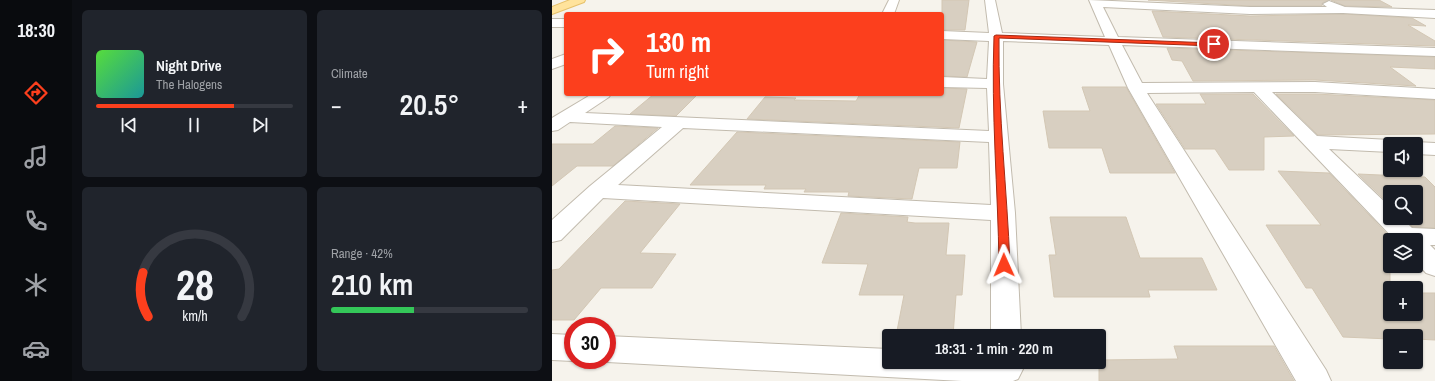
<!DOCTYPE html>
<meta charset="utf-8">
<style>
:root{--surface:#171b24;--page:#20242c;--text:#f1f3f6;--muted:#9ea1a6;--line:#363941;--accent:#fc3f1d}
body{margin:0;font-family:"Archivo Narrow",sans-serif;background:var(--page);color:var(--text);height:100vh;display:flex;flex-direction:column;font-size:15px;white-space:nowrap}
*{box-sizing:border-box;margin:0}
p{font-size:13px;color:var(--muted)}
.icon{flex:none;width:22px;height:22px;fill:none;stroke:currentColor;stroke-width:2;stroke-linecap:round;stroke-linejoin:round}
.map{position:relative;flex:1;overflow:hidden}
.details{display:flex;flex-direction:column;gap:10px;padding:10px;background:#0d0f14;width:480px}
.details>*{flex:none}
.hud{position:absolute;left:12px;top:12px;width:380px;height:84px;border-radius:4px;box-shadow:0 1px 3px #0004;background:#fc3f1d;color:#fff;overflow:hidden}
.buttons{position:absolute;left:831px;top:137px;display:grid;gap:8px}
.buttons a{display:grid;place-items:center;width:40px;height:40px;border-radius:4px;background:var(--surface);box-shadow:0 1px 3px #0004;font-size:20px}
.speed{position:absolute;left:12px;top:317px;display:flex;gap:8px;font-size:20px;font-weight:700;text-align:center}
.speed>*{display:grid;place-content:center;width:52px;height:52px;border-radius:50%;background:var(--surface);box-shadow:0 1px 3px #0004;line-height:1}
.speed .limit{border:6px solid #d22;background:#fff;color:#111}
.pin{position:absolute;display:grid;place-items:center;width:34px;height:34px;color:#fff;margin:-17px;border:2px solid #fff;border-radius:50%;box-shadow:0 1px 4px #0007}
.me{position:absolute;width:44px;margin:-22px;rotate:359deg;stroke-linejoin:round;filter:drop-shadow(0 0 3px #0008)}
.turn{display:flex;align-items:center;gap:14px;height:84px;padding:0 16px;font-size:18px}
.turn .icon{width:52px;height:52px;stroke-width:2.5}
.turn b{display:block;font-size:28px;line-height:34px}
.big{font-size:30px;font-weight:600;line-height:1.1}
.details .card{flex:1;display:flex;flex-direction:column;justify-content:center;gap:6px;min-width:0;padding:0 14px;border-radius:6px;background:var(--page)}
.details .dial{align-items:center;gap:0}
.dial svg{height:104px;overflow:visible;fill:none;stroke:var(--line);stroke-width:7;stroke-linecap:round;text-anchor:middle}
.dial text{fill:var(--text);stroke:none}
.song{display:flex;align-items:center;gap:12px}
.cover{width:48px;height:48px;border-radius:6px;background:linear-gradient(135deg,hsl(110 70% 55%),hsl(180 70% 35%))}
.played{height:4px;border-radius:2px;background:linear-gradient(90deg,var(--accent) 70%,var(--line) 70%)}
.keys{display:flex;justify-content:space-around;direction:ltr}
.heat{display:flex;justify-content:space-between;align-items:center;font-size:22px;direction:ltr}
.charge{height:6px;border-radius:3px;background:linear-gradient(90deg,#34c759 42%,var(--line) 0)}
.details .tiles{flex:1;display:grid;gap:10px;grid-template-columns:repeat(2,1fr)}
.trip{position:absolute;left:330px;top:329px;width:224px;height:40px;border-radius:4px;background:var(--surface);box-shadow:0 1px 3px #0004;font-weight:600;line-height:40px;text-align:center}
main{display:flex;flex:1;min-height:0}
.dock{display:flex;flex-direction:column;width:72px;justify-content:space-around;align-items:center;background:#090b0e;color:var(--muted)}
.dock .icon{width:28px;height:28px}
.dock .on{color:var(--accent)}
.dock b{font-size:18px;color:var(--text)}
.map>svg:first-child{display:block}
.building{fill:#d8cfc1;stroke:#d3c7b4}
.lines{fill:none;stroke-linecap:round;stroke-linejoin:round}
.street-casing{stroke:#c2bbae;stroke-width:2}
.primary-casing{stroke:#e6c16a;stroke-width:2}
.street{fill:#fff;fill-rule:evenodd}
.primary{fill:#ffe39c;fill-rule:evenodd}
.route{fill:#fc3f1d;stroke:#a42913}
</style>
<main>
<nav class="dock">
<b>18:30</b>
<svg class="icon on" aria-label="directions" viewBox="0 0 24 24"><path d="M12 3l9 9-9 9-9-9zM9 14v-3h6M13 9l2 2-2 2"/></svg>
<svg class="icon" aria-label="music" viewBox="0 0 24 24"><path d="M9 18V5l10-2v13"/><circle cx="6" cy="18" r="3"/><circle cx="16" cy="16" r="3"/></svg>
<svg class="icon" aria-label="phone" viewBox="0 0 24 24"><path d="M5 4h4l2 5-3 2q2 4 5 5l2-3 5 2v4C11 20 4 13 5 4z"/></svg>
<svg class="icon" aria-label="climate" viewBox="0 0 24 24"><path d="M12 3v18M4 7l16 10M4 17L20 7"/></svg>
<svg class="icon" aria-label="car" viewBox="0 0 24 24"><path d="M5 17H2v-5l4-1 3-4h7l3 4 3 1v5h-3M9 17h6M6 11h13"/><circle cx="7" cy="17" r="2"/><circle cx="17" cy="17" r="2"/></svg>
</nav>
<section class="details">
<div class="tiles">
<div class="card">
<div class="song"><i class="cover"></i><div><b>Night Drive</b><p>The Halogens</p></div></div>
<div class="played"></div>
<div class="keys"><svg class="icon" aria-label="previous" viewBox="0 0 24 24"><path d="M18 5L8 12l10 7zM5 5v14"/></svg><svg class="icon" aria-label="pause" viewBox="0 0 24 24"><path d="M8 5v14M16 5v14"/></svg><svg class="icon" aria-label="next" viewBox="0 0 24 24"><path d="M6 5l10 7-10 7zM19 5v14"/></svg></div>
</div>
<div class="card"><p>Climate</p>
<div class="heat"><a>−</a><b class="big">20.5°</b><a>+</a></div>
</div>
<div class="card dial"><svg viewBox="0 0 100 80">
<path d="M14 69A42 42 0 1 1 86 69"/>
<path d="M14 69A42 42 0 0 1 10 35" stroke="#fc3f1d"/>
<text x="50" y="56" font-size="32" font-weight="700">28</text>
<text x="50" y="72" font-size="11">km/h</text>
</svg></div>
<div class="card"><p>Range · 42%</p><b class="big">210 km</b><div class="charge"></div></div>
</div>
</section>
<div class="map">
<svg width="883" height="381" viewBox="0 0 883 381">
<rect width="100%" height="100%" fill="#f6f3ec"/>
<g class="building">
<path d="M390,0h27l-4,30h-23z"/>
<path d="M596,0h180l-6,3v3h-72z"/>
<path d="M779,0h48l13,7 -47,-1z"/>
<path d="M600,11l98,5 93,-2 69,4 14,8 -18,-1 27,16v5l-272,-9z"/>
<path d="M390,40l35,2 -10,35 -25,-1z"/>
<path d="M615,48l268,9v12l-45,-2 26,19 -101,-6 -122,1 -11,-20 -10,-1z"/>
<path d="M530,87h44l49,86h-65l-8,-25h-53l-6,-37h47z"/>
<path d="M390,88l25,1 -8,39 -212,-9 18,-22 31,1 -2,2 62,1 4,-7h82z"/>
<path d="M102,94h44l-22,22 -46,-2z"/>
<path d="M648,94h53l41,42 -30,1v33h-35l-14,-21h-30l-29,-45h50z"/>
<path d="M724,94h39l120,6v34l-117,1z"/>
<path d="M63,126l43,2 -45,38h-36l-25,20v-42h41z"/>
<path d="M185,132l223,10 -3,26h-38l-7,31 -64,-3 1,-4h-45l2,-3h-42l2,-4h-76z"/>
<path d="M726,171l51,2 61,64v77h26v-21h19v47l-19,-1v-3h-26v3l-47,-2 -31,-49h-6l-40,-63h55z"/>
<path d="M806,174l67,3 10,10v41l-22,-1 -9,-9h12v-26h-26v13z"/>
<path d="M73,201l55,3 -40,49 36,1 -24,34h-51l-27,32h-22v-50l7,-1z"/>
<path d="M289,213l67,4 -1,5 8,1h34l-3,32h19l-3,40h-6l-3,41h-57l8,-41h-45l9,-31 -46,-1z"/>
<path d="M498,217h76l14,41h62l15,32h-69l2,7h-96l-5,-42h7z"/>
<path d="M622,346h100l20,35h-195v-21l79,-1z"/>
</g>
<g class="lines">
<defs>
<g id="street">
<path d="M337,0h10l-5,14h-12z"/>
<path d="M433,0h10l7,33 103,4 -16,-37 161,7h77l-4,-3 6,-3 16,6 90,3v8l-92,-5 -93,1 -147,-7 15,30 317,11v8l-313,-11 20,38 173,-1 120,7v10l-120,-7h-43l45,44 73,4 7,2 1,2h-8v8l-61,-3 61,58v11h12l10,10 23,1v16h-5l5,5v26l-9,-3 -10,-11v-22h-21l-141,-148 -107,1 179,277 5,11h-35l-168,-293 -19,-43 -106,-4v43l12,129 6,123h-30v-116l-388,-22 -42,42 -9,2v-22l38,-34 72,-59 -92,-5 -12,8 -6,1v-13l40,-24h19l-2,3 -24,16 404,18 -2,-43 -45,-1v-10l45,2 2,-38 -47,-2v-8l47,2zM131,128l306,14 2,63 -373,-20z"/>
<rect x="0" y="19" width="14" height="8"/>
<path d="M14,54v10l-14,5v-10z"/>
<path d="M864,142l19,1v12l-19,-1v-10h-7z"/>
<path d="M0,334l21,1v25h4l-4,1 -21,-1z"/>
<path d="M55,336l282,13v13h131l3,7 -5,10 -5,2h-51l-355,-19 -7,-2h7z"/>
</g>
<path id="primary" d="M18,0h15l-1,2 -32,12v-7z"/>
</defs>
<use href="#street" class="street-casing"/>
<use href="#primary" class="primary-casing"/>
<use href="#street" class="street"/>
<use href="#primary" class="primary"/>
</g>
<path class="route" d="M444,35l218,8 2,1 -2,2 -215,-8c-1,76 8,151 11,227l-2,3h-7l-2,-3c-1,-76 -8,-152 -5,-229z"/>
</svg>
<div class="buttons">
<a><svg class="icon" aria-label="sound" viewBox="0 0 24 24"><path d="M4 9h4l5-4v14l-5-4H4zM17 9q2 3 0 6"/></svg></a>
<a><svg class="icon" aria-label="search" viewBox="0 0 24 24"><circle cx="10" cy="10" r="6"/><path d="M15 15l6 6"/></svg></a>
<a><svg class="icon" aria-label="layers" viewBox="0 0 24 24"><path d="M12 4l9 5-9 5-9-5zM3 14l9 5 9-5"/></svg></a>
<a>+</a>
<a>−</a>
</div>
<div class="speed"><div class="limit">30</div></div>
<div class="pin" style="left:662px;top:44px;background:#d93025"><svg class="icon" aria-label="arrive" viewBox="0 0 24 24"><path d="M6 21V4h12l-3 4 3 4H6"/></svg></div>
<svg class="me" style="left:452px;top:265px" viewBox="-20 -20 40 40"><path d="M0-17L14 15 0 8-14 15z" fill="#fc3f1d" stroke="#fff" stroke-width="4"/></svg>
<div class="trip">18:31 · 1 min · 220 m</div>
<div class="hud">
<div class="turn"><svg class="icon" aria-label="right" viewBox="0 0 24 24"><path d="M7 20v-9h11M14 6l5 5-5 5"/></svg><div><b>130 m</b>Turn right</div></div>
</div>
</div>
</main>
